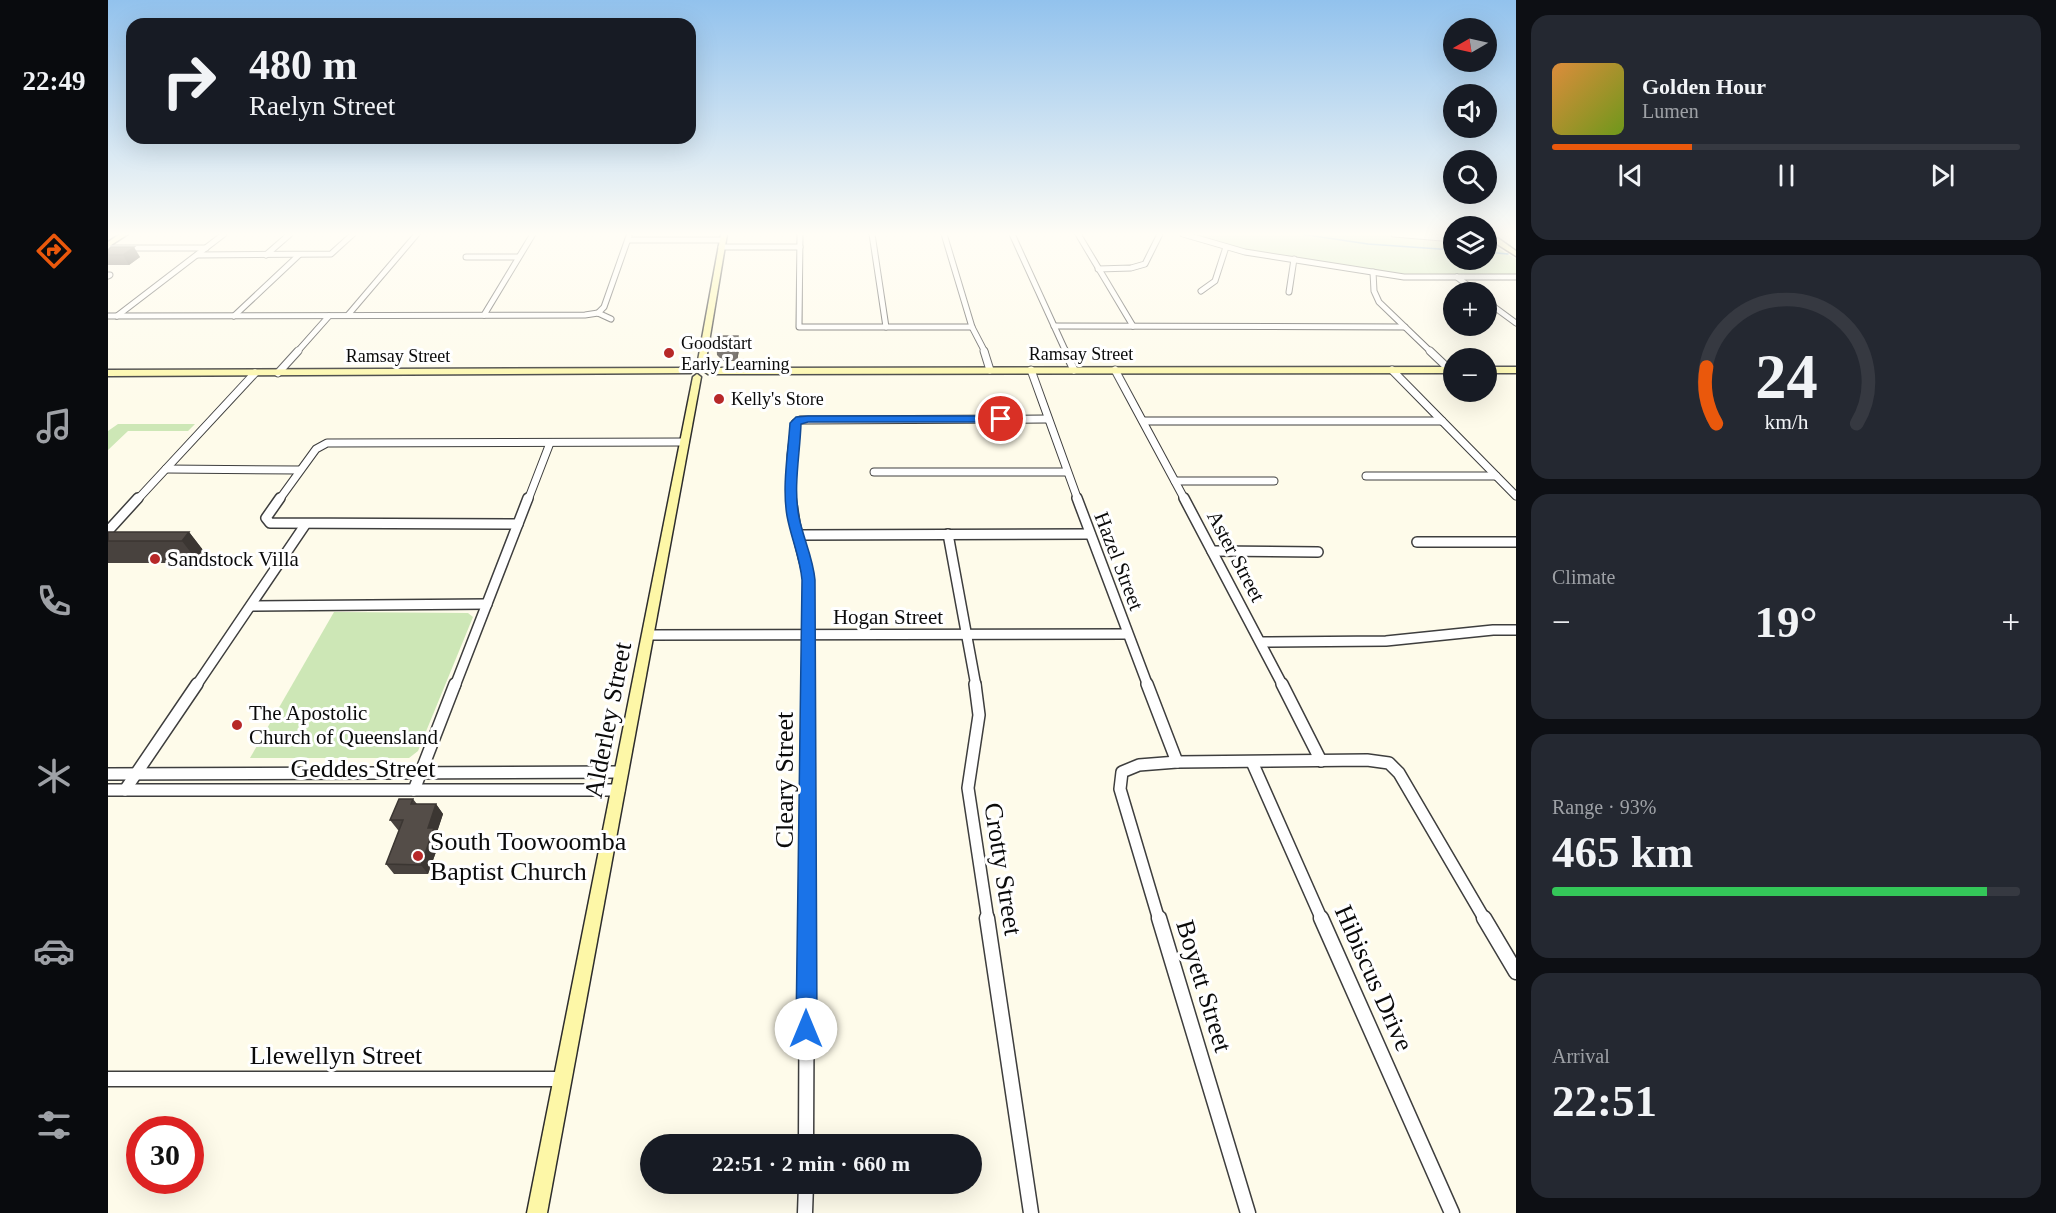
<!DOCTYPE html>
<meta charset="utf-8">
<style>
:root{--surface:#171b24;--page:#242831;--text:#f1f3f6;--muted:#9ea1a6;--line:#363941;--accent:#ea580c}
body{margin:0;font-family:Georgia,serif;background:var(--page);color:var(--text);height:100vh;display:flex;flex-direction:column;font-size:22px;white-space:nowrap}
*{box-sizing:border-box;margin:0}
p{font-size:20px;color:var(--muted)}
.icon{flex:none;width:33px;height:33px;fill:none;stroke:currentColor;stroke-width:2;stroke-linecap:round;stroke-linejoin:round}
.map{position:relative;flex:1;overflow:hidden}
.side{display:flex;flex-direction:column;gap:15px;padding:15px;background:#0d0f14;width:540px}
.side>*{flex:none}
.banner{position:absolute;left:18px;top:18px;width:570px;height:126px;border-radius:18px;box-shadow:0 6px 24px #0002;background:#171b24;color:var(--text);overflow:hidden}
.needle{width:39px;rotate:261deg}
.controls{position:absolute;left:1335px;top:18px;display:grid;gap:12px}
.controls a{display:grid;place-items:center;width:54px;height:54px;border-radius:50%;background:var(--surface);box-shadow:0 6px 24px #0002;font-size:30px}
.speed{position:absolute;left:18px;top:1116px;display:flex;gap:12px;font-size:30px;font-weight:700;text-align:center}
.speed>*{display:grid;place-content:center;width:78px;height:78px;border-radius:50%;background:var(--surface);box-shadow:0 6px 24px #0002;line-height:1}
.speed .limit{border:9px solid #d22;background:#fff;color:#111}
.pin{position:absolute;display:grid;place-items:center;width:51px;height:51px;color:#fff;margin:-26px;border:3px solid #fff;border-radius:50%;box-shadow:0 2px 6px #0007}
.me{position:absolute;width:66px;margin:-33px;rotate:0deg;stroke-linejoin:round;filter:drop-shadow(0 0 4px #0008)}
.turn{display:flex;align-items:center;gap:21px;height:126px;padding:0 24px;font-size:27px}
.turn .icon{width:78px;height:78px;stroke-width:2.5}
.turn b{display:block;font-size:42px;line-height:51px}
.big{font-size:45px;font-weight:700;line-height:1.1}
.side .tile{flex:1;display:flex;flex-direction:column;justify-content:center;gap:9px;min-width:0;padding:0 21px;border-radius:18px;background:var(--page)}
.side .dial{align-items:center;gap:0}
.dial svg{height:156px;overflow:visible;fill:none;stroke:var(--line);stroke-width:7;stroke-linecap:round;text-anchor:middle}
.dial text{fill:var(--text);stroke:none}
.song{display:flex;align-items:center;gap:18px}
.cover{width:72px;height:72px;border-radius:9px;background:linear-gradient(135deg,hsl(30 70% 55%),hsl(80 70% 35%))}
.played{height:6px;border-radius:3px;background:linear-gradient(90deg,var(--accent) 30%,var(--line) 30%)}
.keys{display:flex;justify-content:space-around;direction:ltr}
.heat{display:flex;justify-content:space-between;align-items:center;font-size:33px;direction:ltr}
.charge{height:9px;border-radius:4px;background:linear-gradient(90deg,#34c759 93%,var(--line) 0)}
.trip{position:absolute;left:532px;top:1134px;width:342px;height:60px;border-radius:30px;background:var(--surface);box-shadow:0 6px 24px #0002;font-weight:700;line-height:60px;text-align:center}
main{display:flex;flex:1;min-height:0}
.tabs{display:flex;flex-direction:column;width:108px;justify-content:space-around;align-items:center;background:#090b0e;color:var(--muted)}
.tabs .icon{width:42px;height:42px}
.tabs .on{color:var(--accent)}
.tabs b{font-size:27px;color:var(--text)}
.map>svg:first-child{display:block}
.green{fill:#cde7b6}
.lines{fill:none;stroke-linecap:round;stroke-linejoin:round}
.stream{stroke:#3a89c9;stroke-width:1.5}
.street-far4-casing{stroke:#3e3e3e;stroke-width:7}
.street-far3-casing{stroke:#3e3e3e;stroke-width:9}
.street-far2-casing{stroke:#3e3e3e;stroke-width:12}
.street-far1-casing{stroke:#3e3e3e;stroke-width:14}
.street-casing{stroke:#3e3e3e;stroke-width:17}
.secondary-casing{stroke:#2d2d2d;stroke-width:3}
.street-far4{stroke:#fff;stroke-width:5}
.street-far3{stroke:#fff;stroke-width:7}
.street-far2{stroke:#fff;stroke-width:9}
.street-far1{stroke:#fff;stroke-width:11}
.street{stroke:#fff;stroke-width:14}
.secondary{fill:#fdf7a7;fill-rule:evenodd}
.wall{fill:#48423e}
.shaded-wall{fill:#3b3632}
.building{fill:#544d48;stroke:#3b3632;stroke-width:1.5}
.route{fill:#1a73e8;stroke:#114b97;stroke-width:1.5}
.poi-dot{fill:#b72828;stroke:#fff;stroke-width:2}
.labels{text-anchor:middle;dominant-baseline:central;stroke-width:6;stroke-linejoin:round;paint-order:stroke}
.far-poi-label{font-size:18px;fill:#0b0b0b;stroke:#fff;text-anchor:start}
.far-street-label{font-size:18px;fill:#0b0b0b;stroke:#fff}
.street-label{font-size:21px;fill:#0b0b0b;stroke:#fff}
.poi-label{font-size:21px;fill:#0b0b0b;stroke:#fff;text-anchor:start}
.near-street-label{font-size:26px;fill:#0b0b0b;stroke:#fff}
.near-poi-label{font-size:26px;fill:#0b0b0b;stroke:#fff;text-anchor:start}
</style>
<main>
<nav class="tabs">
<b>22:49</b>
<svg class="icon on" aria-label="directions" viewBox="0 0 24 24"><path d="M12 3l9 9-9 9-9-9zM9 14v-3h6M13 9l2 2-2 2"/></svg>
<svg class="icon" aria-label="music" viewBox="0 0 24 24"><path d="M9 18V5l10-2v13"/><circle cx="6" cy="18" r="3"/><circle cx="16" cy="16" r="3"/></svg>
<svg class="icon" aria-label="phone" viewBox="0 0 24 24"><path d="M5 4h4l2 5-3 2q2 4 5 5l2-3 5 2v4C11 20 4 13 5 4z"/></svg>
<svg class="icon" aria-label="climate" viewBox="0 0 24 24"><path d="M12 3v18M4 7l16 10M4 17L20 7"/></svg>
<svg class="icon" aria-label="car" viewBox="0 0 24 24"><path d="M5 17H2v-5l4-1 3-4h7l3 4 3 1v5h-3M9 17h6M6 11h13"/><circle cx="7" cy="17" r="2"/><circle cx="17" cy="17" r="2"/></svg>
<svg class="icon" aria-label="filters" viewBox="0 0 24 24"><path d="M4 7h16M4 17h16"/><circle cx="9" cy="7" r="2"/><circle cx="15" cy="17" r="2"/></svg>
</nav>
<div class="map">
<svg width="1408" height="1213" viewBox="0 0 1408 1213">
<rect width="100%" height="100%" fill="#fefbea"/>
<g class="green">
<path d="M1079,234h192l74,8 1,18h32l1,-18 2,1 27,16v15l-112,1 -158,-24z"/>
<path d="M10,424h77l-7,7h-60l-20,19v-19z"/>
<path d="M226,612l134,1 5,4 -55,134 -9,7h-159z"/>
</g>
<g class="lines">
<g class="stream">
<path d="M1193,234l67,10 86,6"/>
<path d="M1378,252l22,2"/>
</g>
<defs>
<g id="street-far4">
<path d="M692,234l-1,93h173"/>
<path d="M764,234l14,93"/>
<path d="M836,234l28,93 13,25"/>
<path d="M904,234l54,118"/>
<path d="M970,234l55,92"/>
<path d="M1075,234l62,18 159,25h112"/>
<path d="M1286,234l60,5"/>
<path d="M520,240h95"/>
<path d="M613,247h79"/>
<path d="M0,248h98"/>
<path d="M89,255l134,-1 22,-20"/>
<path d="M158,255l24,-21"/>
<path d="M358,257h52"/>
<path d="M990,269l33,-1 14,-4 15,-30"/>
<path d="M1265,272l1,19 5,11 52,50"/>
<path d="M0,275h2l-2,1"/>
<path d="M1349,277l19,15"/>
<path d="M1093,291l14,-10 11,-34"/>
<path d="M1181,292l5,-33"/>
<path d="M1378,301l30,22"/>
<path d="M490,313l6,-6 25,-71"/>
<path d="M240,315l69,-81"/>
<path d="M376,315l49,-81"/>
<path d="M0,316l477,-1 13,-2 13,6"/>
<path d="M9,316l107,-82"/>
<path d="M126,316l65,-61"/>
<path d="M946,326l351,1"/>
<path d="M189,352l32,-36"/>
</g>
<g id="street-far3">
<path d="M876,351l6,19"/>
<path d="M957,351l9,19"/>
<path d="M1322,351l20,19"/>
<path d="M923,370l47,130"/>
<path d="M1007,370l70,130"/>
<path d="M1284,370l124,126"/>
<path d="M170,373l20,-22"/>
<path d="M1035,421h299"/>
<path d="M58,469l134,1"/>
<path d="M766,472h193"/>
<path d="M1258,476h130"/>
<path d="M1067,481h99"/>
<path d="M29,500l118,-127"/>
<path d="M171,500l37,-51 11,-6 358,-1"/>
<path d="M420,500l22,-57"/>
<path d="M683,500v-45l4,-32 5,-3 247,-1"/>
</g>
<g id="street-far2">
<path d="M172,498l-14,20 4,5 248,1"/>
<path d="M683,498l4,26 14,56 -1,106"/>
<path d="M969,498l71,188"/>
<path d="M1076,498l99,188"/>
<path d="M0,531l30,-33"/>
<path d="M840,534l28,152"/>
<path d="M691,535l291,-1"/>
<path d="M1309,542h99"/>
<path d="M1104,551l106,1"/>
<path d="M143,606l236,-2"/>
<path d="M541,635l478,-1"/>
<path d="M1153,642l125,-1 107,-11h23"/>
<path d="M88,686l109,-161"/>
<path d="M347,686l73,-188"/>
</g>
<g id="street-far1">
<path d="M867,684l4,31 -11,73 20,132"/>
<path d="M1039,684l30,78"/>
<path d="M1174,684l39,77"/>
<path d="M1144,762l70,158"/>
<path d="M0,774l514,-2"/>
<path d="M0,790h511"/>
<path d="M17,790l72,-106"/>
<path d="M306,790l41,-106"/>
<path d="M699,920l1,-236"/>
<path d="M1051,920l-39,-131 2,-17 17,-7 38,-3 190,-2 22,3 10,10 86,147"/>
</g>
<g id="street">
<path d="M879,918l44,295"/>
<path d="M1051,918l89,295"/>
<path d="M1213,918l131,295"/>
<path d="M1376,918l32,54"/>
<path d="M0,1079h455"/>
<path d="M698,1144l1,-226"/>
<path d="M697,1213l1,-29"/>
</g>
<g id="secondary">
<path d="M12,234h8l-20,13v-5z"/>
<path d="M613,234h6l-22,132 -4,3 -4,-3z"/>
<path d="M1378,234h6l24,17v5l-30,-19z"/>
<path d="M1346,367v6l-746,1 -4,-3 4,-3z"/>
<rect x="1378" y="367" width="30" height="6"/>
<path d="M580,368l3,1v4l-583,3v-6z"/>
<path d="M589,374l4,3 -154,836h-20l166,-836z"/>
</g>
</defs>
<use href="#street-far4" class="street-far4-casing"/>
<use href="#street-far3" class="street-far3-casing"/>
<use href="#street-far2" class="street-far2-casing"/>
<use href="#street-far1" class="street-far1-casing"/>
<use href="#street" class="street-casing"/>
<use href="#secondary" class="secondary-casing"/>
<use href="#street-far4" class="street-far4"/>
<use href="#street-far3" class="street-far3"/>
<use href="#street-far2" class="street-far2"/>
<use href="#street-far1" class="street-far1"/>
<use href="#street" class="street"/>
<use href="#secondary" class="secondary"/>
</g>
<g class="wall">
<path d="M0,250l32,7 -11,8h-21z"/>
<path d="M630,336l1,14 -2,11h-14l-6,-6 -1,-14z"/>
<path d="M0,532h81l17,22 -7,9h-91z"/>
<path d="M305,799l4,5h19l7,10 -6,18 4,6 -13,36h-34l-8,-10 14,-34h-2l-8,-10z"/>
</g>
<g class="shaded-wall">
<path d="M26,247l6,10 -11,8 -6,-10z"/>
<path d="M630,336l1,14 -2,11 -1,-13z"/>
<path d="M81,532l17,22 -7,9 -17,-22z"/>
<path d="M328,804l7,10 -6,18 4,6 -13,36 -7,-9 7,-37z"/>
</g>
<g class="building">
<path d="M3,247h23l-11,8h-15v-5z"/>
<path d="M609,336h21l-2,12h-14l-6,-7z"/>
<path d="M0,532h81l-7,9h-74z"/>
<path d="M291,799h14l-2,5h25l-8,24h6l-13,37 -35,-1 17,-44h-13z"/>
</g>
<linearGradient id="sky" x2="0" y2="1"><stop stop-color="#92c2ed"/><stop offset="0.58" stop-color="#fffdf6"/><stop offset="1" stop-color="#fffdf6" stop-opacity="0"/></linearGradient>
<rect width="1408" height="404" fill="url(#sky)"/>
<path class="route" d="M700,416h193l6,3 -6,3h-193l-7,2c-1,30 -8,64 -2,93 4,21 14,40 16,63l2,449 -3,7 -8,3 -7,-3 -3,-7 6,-449c-2,-23 -11,-42 -15,-64 -5,-29 1,-63 3,-93l6,-6z"/>
<g class="poi-dot">
<circle cx="561" cy="353" r="6"/>
<circle cx="611" cy="399" r="6"/>
<circle cx="47" cy="559" r="6"/>
<circle cx="129" cy="725" r="6"/>
<circle cx="310" cy="856" r="6"/>
</g>
<g class="labels">
<g class="far-poi-label">
<text x="573" y="343">Goodstart<tspan x="573" dy="21">Early Learning</tspan></text>
<text x="623" y="399">Kelly's Store</text>
</g>
<g class="far-street-label">
<text x="973" y="354">Ramsay Street</text>
<text x="290" y="356">Ramsay Street</text>
</g>
<g class="street-label">
<text transform="translate(1128 556) rotate(62)">Aster Street</text>
<text transform="translate(1011 561) rotate(69)">Hazel Street</text>
<text x="780" y="617">Hogan Street</text>
</g>
<g class="poi-label">
<text x="59" y="559">Sandstock Villa</text>
<text x="141" y="713">The Apostolic<tspan x="141" dy="24">Church of Queensland</tspan></text>
</g>
<g class="near-street-label">
<text transform="translate(500 720) rotate(-79)">Alderley Street</text>
<text x="255" y="768">Geddes Street</text>
<text transform="translate(676 780) rotate(-90)">Cleary Street</text>
<text transform="translate(895 869) rotate(81)">Crotty Street</text>
<text transform="translate(1266 978) rotate(66)">Hibiscus Drive</text>
<text transform="translate(1096 986) rotate(73)">Boyett Street</text>
<text x="228" y="1055">Llewellyn Street</text>
</g>
<g class="near-poi-label">
<text x="322" y="841">South Toowoomba<tspan x="322" dy="30">Baptist Church</tspan></text>
</g>
</g>
</svg>
<div class="controls">
<a><svg class="needle" viewBox="-14 -14 28 28"><path d="M0-13l5 13h-10z" fill="#e53935"/><path d="M0 13l5-13h-10z" fill="#9ea1a6"/></svg></a>
<a><svg class="icon" aria-label="sound" viewBox="0 0 24 24"><path d="M4 9h4l5-4v14l-5-4H4zM17 9q2 3 0 6"/></svg></a>
<a><svg class="icon" aria-label="search" viewBox="0 0 24 24"><circle cx="10" cy="10" r="6"/><path d="M15 15l6 6"/></svg></a>
<a><svg class="icon" aria-label="layers" viewBox="0 0 24 24"><path d="M12 4l9 5-9 5-9-5zM3 14l9 5 9-5"/></svg></a>
<a>+</a>
<a>−</a>
</div>
<div class="speed"><div class="limit">30</div></div>
<div class="pin" style="left:893px;top:419px;background:#d93025"><svg class="icon" aria-label="arrive" viewBox="0 0 24 24"><path d="M6 21V4h12l-3 4 3 4H6"/></svg></div>
<svg class="me" style="left:698px;top:1029px" viewBox="-20 -20 40 40"><circle r="19" fill="#fff"/><path d="M0-13L10 11 0 6-10 11z" fill="#1a73e8"/></svg>
<div class="trip">22:51 · 2 min · 660 m</div>
<div class="banner">
<div class="turn"><svg class="icon" aria-label="right" viewBox="0 0 24 24"><path d="M7 20v-9h11M14 6l5 5-5 5"/></svg><div><b>480 m</b>Raelyn Street</div></div>
</div>
</div>
<section class="side">
<div class="tile">
<div class="song"><i class="cover"></i><div><b>Golden Hour</b><p>Lumen</p></div></div>
<div class="played"></div>
<div class="keys"><svg class="icon" aria-label="previous" viewBox="0 0 24 24"><path d="M18 5L8 12l10 7zM5 5v14"/></svg><svg class="icon" aria-label="pause" viewBox="0 0 24 24"><path d="M8 5v14M16 5v14"/></svg><svg class="icon" aria-label="next" viewBox="0 0 24 24"><path d="M6 5l10 7-10 7zM19 5v14"/></svg></div>
</div>
<div class="tile dial"><svg viewBox="0 0 100 80">
<path d="M14 69A42 42 0 1 1 86 69"/>
<path d="M14 69A42 42 0 0 1 9 40" stroke="#ea580c"/>
<text x="50" y="56" font-size="32" font-weight="700">24</text>
<text x="50" y="72" font-size="11">km/h</text>
</svg></div>
<div class="tile"><p>Climate</p>
<div class="heat"><a>−</a><b class="big">19°</b><a>+</a></div>
</div>
<div class="tile"><p>Range · 93%</p><b class="big">465 km</b><div class="charge"></div></div>
<div class="tile"><p>Arrival</p><b class="big">22:51</b></div>
</section>
</main>
